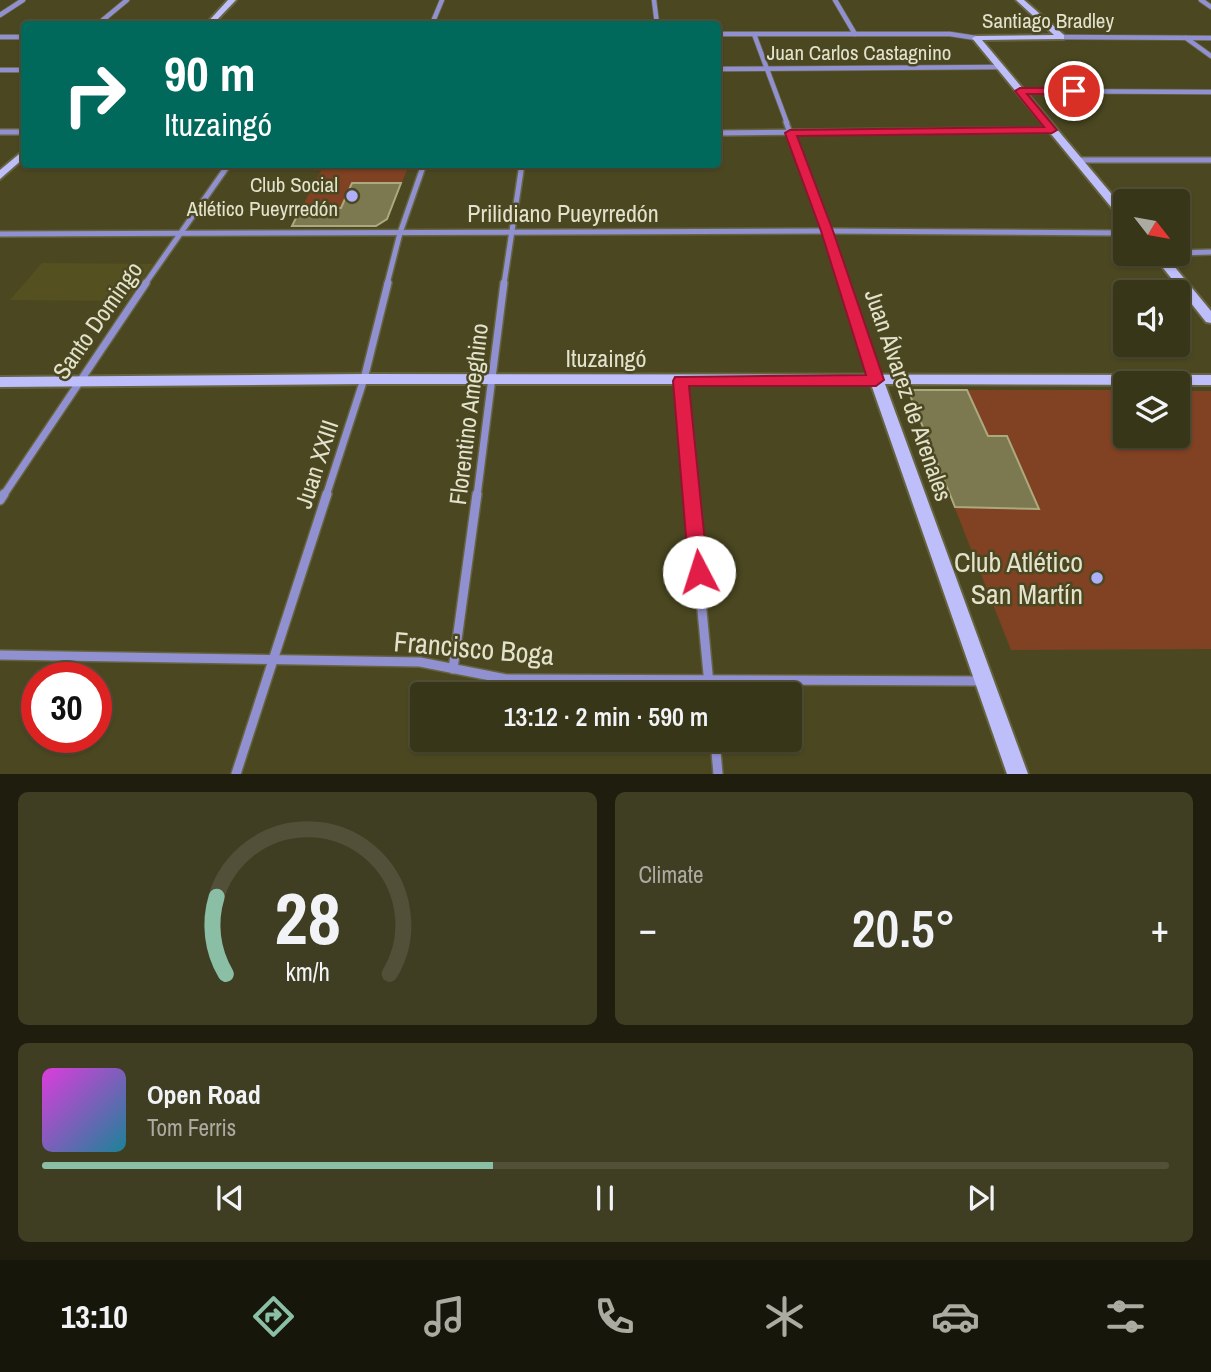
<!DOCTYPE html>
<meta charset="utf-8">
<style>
:root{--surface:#383619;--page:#3f3e22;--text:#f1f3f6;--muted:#ababa2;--line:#525038;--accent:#8abfa5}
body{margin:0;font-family:"Archivo Narrow",sans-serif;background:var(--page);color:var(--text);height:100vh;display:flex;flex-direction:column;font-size:26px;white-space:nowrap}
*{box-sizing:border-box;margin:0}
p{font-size:23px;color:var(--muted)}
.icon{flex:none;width:38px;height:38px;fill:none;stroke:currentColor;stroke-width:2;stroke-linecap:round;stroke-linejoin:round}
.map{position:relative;height:774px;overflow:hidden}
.panel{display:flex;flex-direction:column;gap:18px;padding:18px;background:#1f1e0e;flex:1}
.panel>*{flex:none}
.top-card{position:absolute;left:21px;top:21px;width:700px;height:147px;border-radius:7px;box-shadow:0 2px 5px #0004,0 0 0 2px var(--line);background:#00695c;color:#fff;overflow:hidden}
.needle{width:46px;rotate:121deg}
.buttons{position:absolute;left:1113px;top:189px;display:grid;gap:14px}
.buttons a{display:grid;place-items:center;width:77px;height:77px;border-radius:7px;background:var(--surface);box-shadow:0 2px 5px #0004,0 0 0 2px var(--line);font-size:35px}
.speed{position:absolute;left:21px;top:662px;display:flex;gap:14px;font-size:35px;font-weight:700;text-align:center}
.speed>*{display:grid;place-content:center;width:91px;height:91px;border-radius:50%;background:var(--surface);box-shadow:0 2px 5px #0004,0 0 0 2px var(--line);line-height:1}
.speed .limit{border:10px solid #d22;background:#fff;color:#111}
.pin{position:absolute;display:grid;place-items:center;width:60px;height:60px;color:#fff;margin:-30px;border:4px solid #fff;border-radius:50%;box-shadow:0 2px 7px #0007}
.me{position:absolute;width:77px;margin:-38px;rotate:355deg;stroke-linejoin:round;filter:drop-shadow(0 0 5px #0008)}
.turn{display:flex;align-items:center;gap:24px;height:147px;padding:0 28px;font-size:32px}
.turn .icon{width:91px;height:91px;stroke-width:2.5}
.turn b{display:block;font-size:49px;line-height:60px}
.big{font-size:52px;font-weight:600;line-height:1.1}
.panel .tile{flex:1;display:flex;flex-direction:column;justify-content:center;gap:10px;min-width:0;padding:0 24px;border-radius:10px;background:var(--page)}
.panel .dial{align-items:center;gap:0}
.dial svg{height:182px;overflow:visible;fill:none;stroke:var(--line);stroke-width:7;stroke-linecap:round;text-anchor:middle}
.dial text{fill:var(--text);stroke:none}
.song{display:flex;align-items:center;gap:21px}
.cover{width:84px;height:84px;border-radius:10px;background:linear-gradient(135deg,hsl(300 70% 55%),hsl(190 70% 35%))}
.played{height:7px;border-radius:4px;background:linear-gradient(90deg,var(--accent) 40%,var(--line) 40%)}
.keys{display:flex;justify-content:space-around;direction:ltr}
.heat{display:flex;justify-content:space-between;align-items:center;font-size:38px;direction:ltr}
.panel .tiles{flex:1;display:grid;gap:18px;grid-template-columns:1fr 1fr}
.tile:last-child{grid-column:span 2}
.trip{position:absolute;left:410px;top:682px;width:392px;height:70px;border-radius:7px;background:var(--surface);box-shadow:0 2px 5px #0004,0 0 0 2px var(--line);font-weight:600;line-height:70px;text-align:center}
.tabs{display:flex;height:112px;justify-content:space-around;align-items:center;background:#16160a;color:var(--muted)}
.tabs .icon{width:49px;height:49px}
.tabs .on{color:var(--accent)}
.tabs b{font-size:32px;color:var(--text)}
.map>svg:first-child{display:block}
.built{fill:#545020}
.green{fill:#814123}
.building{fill:#7c7950;stroke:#aca97f;stroke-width:2}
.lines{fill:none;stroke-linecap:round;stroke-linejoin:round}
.street-far3-casing{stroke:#666440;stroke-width:6}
.street-far2-casing{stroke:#666440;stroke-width:8}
.street-far1-casing{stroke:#666440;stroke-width:10}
.street-casing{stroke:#666440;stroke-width:12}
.secondary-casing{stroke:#666440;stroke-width:4}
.street-far3{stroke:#9190d0;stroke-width:4.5}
.street-far2{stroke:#9190d0;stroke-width:5}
.street-far1{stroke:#9190d0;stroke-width:7}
.street{stroke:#9190d0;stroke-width:9}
.secondary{fill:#bebefb;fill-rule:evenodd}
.route{fill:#e11d48;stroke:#92132f;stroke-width:2}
.poi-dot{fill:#afaefa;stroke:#4b4821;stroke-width:2.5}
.labels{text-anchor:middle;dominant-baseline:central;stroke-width:5;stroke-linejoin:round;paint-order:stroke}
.far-street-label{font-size:21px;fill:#e3e2cd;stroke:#4b4821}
.far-poi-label{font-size:21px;fill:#e3e2cd;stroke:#4b4821;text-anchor:end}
.street-label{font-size:24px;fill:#e3e2cd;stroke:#4b4821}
.near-poi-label{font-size:28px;fill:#e3e2cd;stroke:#4b4821;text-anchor:end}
.near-street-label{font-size:28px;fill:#e3e2cd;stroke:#4b4821}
</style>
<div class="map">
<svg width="1211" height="774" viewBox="0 0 1211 774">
<rect width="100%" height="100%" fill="#4b4821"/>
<path class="built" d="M42,263l111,1 -26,37 -117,-1z"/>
<g class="green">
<path d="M324,165h85l-22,54 -11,7h-84z"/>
<path d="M908,390h217v46h53v-45h33v258l-200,1z"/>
</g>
<g class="building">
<path d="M352,183h49l-14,36 -11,7h-84l9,-18h40z"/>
<path d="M908,390h59l21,46h19l32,73 -84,-2z"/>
</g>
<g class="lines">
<defs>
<g id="street-far3">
<path d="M654,0l3,24"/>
<path d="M835,0l20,34"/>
<path d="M1201,0l10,7"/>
<path d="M0,15l23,-15"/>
<path d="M98,24l29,-24"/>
<path d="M432,24l10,-24"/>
<path d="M718,34h232l26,4"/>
<path d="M754,34l33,89"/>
<path d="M0,37h24"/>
<path d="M1061,37l150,1"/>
<path d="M1186,38l25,18"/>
<path d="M718,69l283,-2"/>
<path d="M0,70h24"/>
<path d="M1020,91l191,1"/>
</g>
<g id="street-far2">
<path d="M786,122l59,162"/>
<path d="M0,132h24"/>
<path d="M718,133l334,-3"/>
<path d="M1077,160h134"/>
<path d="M0,234l827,-3 298,2"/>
<path d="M1178,253l33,-1"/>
<path d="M145,284l84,-120"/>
<path d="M387,284l13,-51 24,-69"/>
<path d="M504,284l18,-120"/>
</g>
<g id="street-far1">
<path d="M844,283l32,97"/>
<path d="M681,381l11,115"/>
<path d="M3,496l143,-213"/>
<path d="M326,496l38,-117 24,-96"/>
<path d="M477,496l27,-213"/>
</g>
<g id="street">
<path d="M691,494l19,201"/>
<path d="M0,500l4,-6"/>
<path d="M0,655l420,7 86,17 475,2"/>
<path d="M453,669l24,-175"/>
<path d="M715,740l3,34"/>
<path d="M236,774l91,-280"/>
</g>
<g id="secondary">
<path d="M228,0h8l-23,24h-7z"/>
<path d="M1016,0h8l40,35v4l-82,1 143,170v10l-4,-1 -149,-181 4,-2 78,-1z"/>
<path d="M24,150v8l-24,21v-9z"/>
<path d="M1152,254h12l47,57v12l-5,-1z"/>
<path d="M364,374l847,1v10l-326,-1 143,390h-21l-136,-390h-507l-364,3v-10z"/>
</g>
</defs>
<use href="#street-far3" class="street-far3-casing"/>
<use href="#street-far2" class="street-far2-casing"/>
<use href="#street-far1" class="street-far1-casing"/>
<use href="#street" class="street-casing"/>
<use href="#secondary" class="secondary-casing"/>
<use href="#street-far3" class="street-far3"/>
<use href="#street-far2" class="street-far2"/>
<use href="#street-far1" class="street-far1"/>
<use href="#street" class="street"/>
<use href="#secondary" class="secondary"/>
</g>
<path class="route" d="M1020,88h54l5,3 -5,3h-47l30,36 -5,3 -255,3 36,95 51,149 -8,6h-187l19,186 -2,6 -7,2 -7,-2 -3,-6 -16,-191 2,-4 191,-2 -45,-144 -36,-98 5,-3 254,-3 -29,-36z"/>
<g class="poi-dot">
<circle cx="352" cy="196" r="7"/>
<circle cx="1097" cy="578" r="7"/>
</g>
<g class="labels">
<g class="far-street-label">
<text x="1048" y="20">Santiago Bradley</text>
<text x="859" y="52">Juan Carlos Castagnino</text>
</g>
<g class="far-poi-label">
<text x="338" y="184">Club Social<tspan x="338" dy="24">Atlético Pueyrredón</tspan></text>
</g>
<g class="street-label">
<text x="563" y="213">Prilidiano Pueyrredón</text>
<text transform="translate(97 320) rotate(-55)">Santo Domingo</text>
<text x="606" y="358">Ituzaingó</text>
<text transform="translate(909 395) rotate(71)">Juan Álvarez de Arenales</text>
<text transform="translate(468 414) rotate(-83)">Florentino Ameghino</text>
<text transform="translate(316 464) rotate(-72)">Juan XXIII</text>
</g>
<g class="near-poi-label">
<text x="1083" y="562">Club Atlético<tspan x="1083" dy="32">San Martín</tspan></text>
</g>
<g class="near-street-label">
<text transform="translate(474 648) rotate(5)">Francisco Boga</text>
</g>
</g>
</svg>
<div class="buttons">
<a><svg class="needle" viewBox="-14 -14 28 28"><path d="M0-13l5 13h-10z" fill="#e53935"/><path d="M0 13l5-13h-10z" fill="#ababa2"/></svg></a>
<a><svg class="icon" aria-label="sound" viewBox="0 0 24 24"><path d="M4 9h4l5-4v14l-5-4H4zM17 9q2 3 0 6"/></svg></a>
<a><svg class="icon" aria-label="layers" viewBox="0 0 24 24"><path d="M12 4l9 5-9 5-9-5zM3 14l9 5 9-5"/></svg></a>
</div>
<div class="speed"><div class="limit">30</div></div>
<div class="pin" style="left:1074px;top:91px;background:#d93025"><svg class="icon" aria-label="arrive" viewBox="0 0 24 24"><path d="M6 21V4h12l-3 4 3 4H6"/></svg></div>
<svg class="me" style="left:699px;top:572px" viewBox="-20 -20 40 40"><circle r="19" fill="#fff"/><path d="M0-13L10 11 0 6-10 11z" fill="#e11d48"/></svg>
<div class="trip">13:12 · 2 min · 590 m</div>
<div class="top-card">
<div class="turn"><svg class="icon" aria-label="right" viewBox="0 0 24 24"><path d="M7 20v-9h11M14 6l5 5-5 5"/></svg><div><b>90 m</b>Ituzaingó</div></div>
</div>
</div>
<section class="panel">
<div class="tiles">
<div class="tile dial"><svg viewBox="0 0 100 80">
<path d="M14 69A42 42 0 1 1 86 69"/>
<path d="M14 69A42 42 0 0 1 10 35" stroke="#8abfa5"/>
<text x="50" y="56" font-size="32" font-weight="700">28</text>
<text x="50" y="72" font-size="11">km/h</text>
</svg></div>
<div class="tile"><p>Climate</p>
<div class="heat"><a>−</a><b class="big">20.5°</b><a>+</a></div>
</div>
<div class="tile">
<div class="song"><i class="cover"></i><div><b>Open Road</b><p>Tom Ferris</p></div></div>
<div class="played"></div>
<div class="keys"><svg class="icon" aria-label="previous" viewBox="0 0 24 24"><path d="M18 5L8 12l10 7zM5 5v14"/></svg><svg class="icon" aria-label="pause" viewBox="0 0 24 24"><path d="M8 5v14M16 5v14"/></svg><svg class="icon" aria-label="next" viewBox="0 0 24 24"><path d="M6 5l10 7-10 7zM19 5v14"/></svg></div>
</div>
</div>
</section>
<nav class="tabs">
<b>13:10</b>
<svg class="icon on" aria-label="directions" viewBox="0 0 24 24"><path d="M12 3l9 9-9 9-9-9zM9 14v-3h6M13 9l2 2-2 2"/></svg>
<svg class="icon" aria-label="music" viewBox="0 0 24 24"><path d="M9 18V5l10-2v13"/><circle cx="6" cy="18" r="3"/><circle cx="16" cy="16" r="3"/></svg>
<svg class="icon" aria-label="phone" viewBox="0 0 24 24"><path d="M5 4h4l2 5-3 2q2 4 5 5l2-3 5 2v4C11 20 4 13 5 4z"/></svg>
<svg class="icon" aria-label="climate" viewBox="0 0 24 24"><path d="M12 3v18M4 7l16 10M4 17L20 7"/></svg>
<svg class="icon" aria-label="car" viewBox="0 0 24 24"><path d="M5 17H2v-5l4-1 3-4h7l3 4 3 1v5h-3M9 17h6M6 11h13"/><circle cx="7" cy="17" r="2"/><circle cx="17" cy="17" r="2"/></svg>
<svg class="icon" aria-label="filters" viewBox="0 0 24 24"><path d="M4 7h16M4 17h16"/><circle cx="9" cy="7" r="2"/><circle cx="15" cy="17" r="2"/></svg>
</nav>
